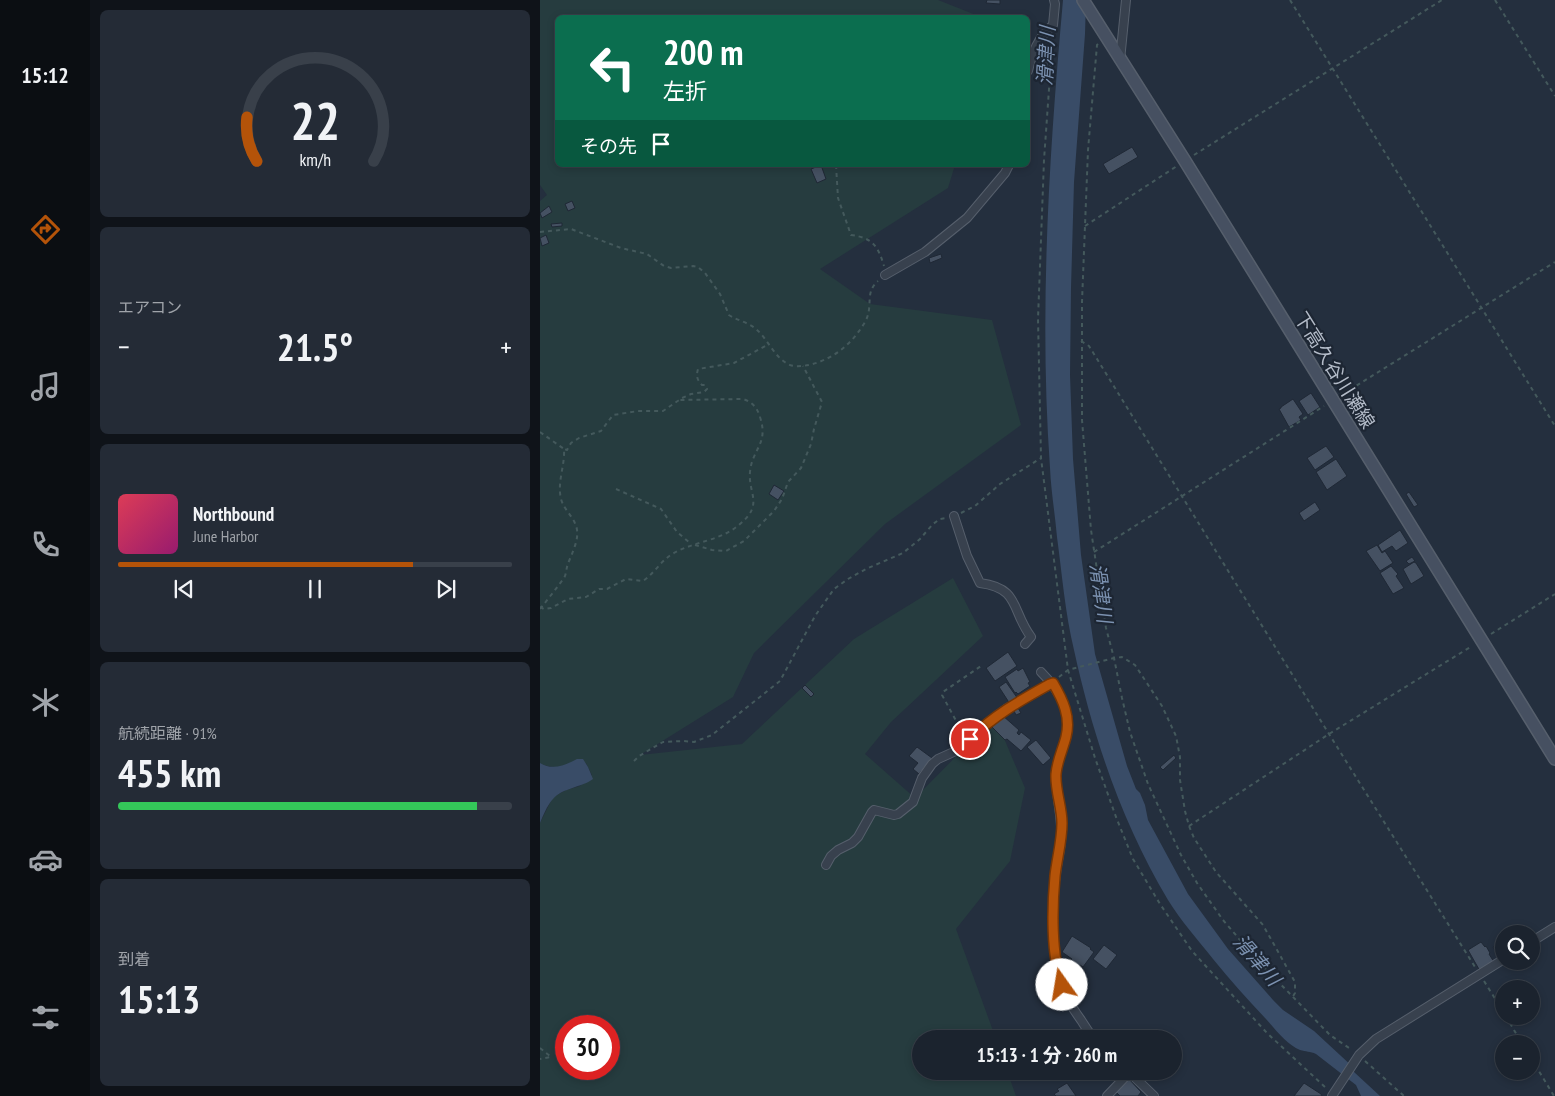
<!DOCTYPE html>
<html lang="ja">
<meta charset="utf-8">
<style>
:root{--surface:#1b232e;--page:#242b36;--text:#f1f3f6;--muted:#a0a4aa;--line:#39404a;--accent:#b45309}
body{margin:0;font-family:"PT Sans Narrow","Noto Sans JP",sans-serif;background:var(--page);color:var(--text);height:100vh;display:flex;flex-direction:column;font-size:19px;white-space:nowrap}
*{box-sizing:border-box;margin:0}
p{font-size:16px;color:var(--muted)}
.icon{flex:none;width:28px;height:28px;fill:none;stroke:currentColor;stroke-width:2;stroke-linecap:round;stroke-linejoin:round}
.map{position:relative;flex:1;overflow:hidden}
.drawer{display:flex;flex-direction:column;gap:10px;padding:10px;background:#0f1319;width:450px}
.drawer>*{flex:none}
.banner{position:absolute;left:15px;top:15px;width:475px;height:152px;border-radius:8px;box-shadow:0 2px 8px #0003,0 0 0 1px var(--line);background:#0b6e4f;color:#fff;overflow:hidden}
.buttons{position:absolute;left:955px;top:925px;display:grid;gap:10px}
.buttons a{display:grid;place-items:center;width:45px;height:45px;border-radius:50%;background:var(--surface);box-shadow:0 2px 8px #0003,0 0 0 1px var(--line);font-size:25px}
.speed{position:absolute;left:15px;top:1015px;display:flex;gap:10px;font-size:25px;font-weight:700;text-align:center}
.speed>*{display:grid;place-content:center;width:65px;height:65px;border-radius:50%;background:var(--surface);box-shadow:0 2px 8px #0003,0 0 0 1px var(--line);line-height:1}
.speed .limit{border:8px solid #d22;background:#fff;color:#111}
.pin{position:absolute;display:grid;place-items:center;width:42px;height:42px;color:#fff;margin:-21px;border:2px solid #fff;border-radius:50%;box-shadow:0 1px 5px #0007}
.me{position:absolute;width:55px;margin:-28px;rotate:347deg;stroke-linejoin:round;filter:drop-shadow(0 0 4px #0008)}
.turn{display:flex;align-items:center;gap:18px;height:105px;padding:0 25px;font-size:22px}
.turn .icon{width:65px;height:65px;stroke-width:2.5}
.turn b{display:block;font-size:35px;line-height:42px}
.then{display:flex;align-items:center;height:48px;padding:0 25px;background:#0003;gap:10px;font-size:19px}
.big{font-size:38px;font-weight:700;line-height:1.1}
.drawer .widget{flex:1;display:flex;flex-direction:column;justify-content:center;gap:8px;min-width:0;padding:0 18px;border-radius:8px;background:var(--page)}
.drawer .dial{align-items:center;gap:0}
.dial svg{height:130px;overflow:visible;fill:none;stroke:var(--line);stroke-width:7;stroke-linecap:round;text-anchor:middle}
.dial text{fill:var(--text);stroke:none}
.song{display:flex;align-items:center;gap:15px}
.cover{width:60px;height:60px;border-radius:8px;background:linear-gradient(135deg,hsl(350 70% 55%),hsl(320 70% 35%))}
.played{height:5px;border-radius:2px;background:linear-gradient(90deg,var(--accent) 75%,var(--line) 75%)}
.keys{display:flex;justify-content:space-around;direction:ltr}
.heat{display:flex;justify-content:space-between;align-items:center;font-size:28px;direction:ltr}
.charge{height:8px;border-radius:4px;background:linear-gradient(90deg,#34c759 91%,var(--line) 0)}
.trip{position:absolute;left:372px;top:1030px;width:270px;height:50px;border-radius:25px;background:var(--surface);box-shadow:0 2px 8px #0003,0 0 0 1px var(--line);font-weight:700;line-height:50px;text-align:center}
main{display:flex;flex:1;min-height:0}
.menu{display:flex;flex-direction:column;width:90px;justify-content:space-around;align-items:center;background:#0b0e12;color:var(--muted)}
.menu .icon{width:35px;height:35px}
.menu .on{color:var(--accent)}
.menu b{font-size:22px;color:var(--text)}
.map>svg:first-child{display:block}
.green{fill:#263c3f;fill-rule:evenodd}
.water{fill:#394c67}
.building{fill:#455162;stroke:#1f2835}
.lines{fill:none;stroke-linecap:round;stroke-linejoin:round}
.minor-casing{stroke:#565f6c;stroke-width:10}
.secondary-casing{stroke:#565f6c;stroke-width:14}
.path{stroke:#44595c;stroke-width:2;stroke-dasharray:4 4;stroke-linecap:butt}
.minor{stroke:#38414e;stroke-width:8}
.secondary{stroke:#465061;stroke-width:11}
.route-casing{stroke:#753606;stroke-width:12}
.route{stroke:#b45309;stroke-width:9}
.labels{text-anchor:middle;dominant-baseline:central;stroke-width:4.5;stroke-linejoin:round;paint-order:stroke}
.street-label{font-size:19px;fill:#b4bcc9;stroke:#1d2633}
.water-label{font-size:20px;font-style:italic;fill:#7c92b1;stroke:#1d2633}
</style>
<main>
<nav class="menu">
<b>15:12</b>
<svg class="icon on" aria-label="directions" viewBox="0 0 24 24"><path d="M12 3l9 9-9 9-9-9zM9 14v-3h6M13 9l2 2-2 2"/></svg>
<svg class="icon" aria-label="music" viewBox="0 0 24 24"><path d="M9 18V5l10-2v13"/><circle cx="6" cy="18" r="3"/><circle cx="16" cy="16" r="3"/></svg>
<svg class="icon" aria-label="phone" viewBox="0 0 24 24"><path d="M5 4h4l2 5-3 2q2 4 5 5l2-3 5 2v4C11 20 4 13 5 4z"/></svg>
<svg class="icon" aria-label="climate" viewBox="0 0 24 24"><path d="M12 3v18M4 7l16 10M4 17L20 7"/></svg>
<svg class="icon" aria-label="car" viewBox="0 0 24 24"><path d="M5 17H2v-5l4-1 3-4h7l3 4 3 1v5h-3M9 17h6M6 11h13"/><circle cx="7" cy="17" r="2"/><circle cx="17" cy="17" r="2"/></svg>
<svg class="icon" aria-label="filters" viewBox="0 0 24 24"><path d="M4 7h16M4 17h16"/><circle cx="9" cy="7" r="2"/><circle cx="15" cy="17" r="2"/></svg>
</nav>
<section class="drawer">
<div class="widget dial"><svg viewBox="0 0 100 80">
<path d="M14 69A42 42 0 1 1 86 69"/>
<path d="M14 69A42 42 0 0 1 8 42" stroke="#b45309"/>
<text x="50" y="56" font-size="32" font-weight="700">22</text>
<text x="50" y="72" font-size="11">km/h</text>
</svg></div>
<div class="widget"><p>エアコン</p>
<div class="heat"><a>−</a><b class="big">21.5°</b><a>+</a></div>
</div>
<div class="widget">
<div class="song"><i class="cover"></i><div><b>Northbound</b><p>June Harbor</p></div></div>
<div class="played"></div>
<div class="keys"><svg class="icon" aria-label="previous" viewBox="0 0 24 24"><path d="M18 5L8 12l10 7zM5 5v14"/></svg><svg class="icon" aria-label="pause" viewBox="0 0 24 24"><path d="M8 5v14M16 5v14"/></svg><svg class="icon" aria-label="next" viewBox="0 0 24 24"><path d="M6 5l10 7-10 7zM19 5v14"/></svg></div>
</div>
<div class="widget"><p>航続距離 · 91%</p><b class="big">455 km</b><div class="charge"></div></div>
<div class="widget"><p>到着</p><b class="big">15:13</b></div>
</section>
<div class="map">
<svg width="1015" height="1096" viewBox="0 0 1015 1096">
<rect width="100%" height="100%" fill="#242f3e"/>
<path class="green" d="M0,0h398l43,17 -423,1v147h397l-7,23 -128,81 50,35 122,16 29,105 -136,99 -131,129 -21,44 -93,58 102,-11 112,-105 99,-61 30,58 -92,86 -26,32 50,44 80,-81 30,71 -15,73 -54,68 40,110h-75v32h86l9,25h-476v-273l13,-26 13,-7 14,-4 12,-11 -6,-12c-15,2 -33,8 -46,0v-562l7,-6 -7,-10zM26,1026h43v43h-43z"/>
<g class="water">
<path d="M523,0h23l-1,34 -11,148 -3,106 -1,87 3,84 8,96 14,99 32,112 9,23 4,4 5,12 3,15 40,74 40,55 45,51 10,10 31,21 40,37v4l26,24h-19l-5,-11 -40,-31c-6,-3 -10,-2 -16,-4 -13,-5 -25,-21 -34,-31 -18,-19 -36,-39 -53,-60 -15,-19 -32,-38 -45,-59 -46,-77 -75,-163 -94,-250 -9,-37 -12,-76 -17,-113 -2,-23 -6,-46 -7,-69 -11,-156 -1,-312 13,-468z"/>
<path d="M37,759h6l5,8 5,12c-8,6 -17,7 -26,11 -16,5 -21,19 -27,33v-60c13,8 25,2 37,-4z"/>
</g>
<g class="building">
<path d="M447,0h13v4l-14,-1z"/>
<path d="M502,58l7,1 -1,8h-7z"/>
<path d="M592,147l6,10 -29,17 -6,-10z"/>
<path d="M281,165l5,14 -9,4 -6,-14z"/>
<path d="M32,201l3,7 -7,3 -3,-7z"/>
<path d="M9,206l3,6 -10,6 -2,-5z"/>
<path d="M22,223v3l-10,1 -1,-3z"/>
<path d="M6,235l3,8 -7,3 -2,-8z"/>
<path d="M401,254l1,4 -12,5 -1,-5z"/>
<path d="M771,393l9,14 -12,8 -9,-14z"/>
<path d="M753,399l10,15 -4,3 2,3 -12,7 -10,-18 2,-1v-1z"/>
<path d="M786,446l8,11 -19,13 -8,-12z"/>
<path d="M796,459l11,17 -20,14 -11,-18z"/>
<path d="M234,485l10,6 -6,9 -9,-6z"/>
<path d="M869,492l9,13 -4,2 -8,-13z"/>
<path d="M775,502l5,8 -16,11 -5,-8z"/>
<path d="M860,530l8,13 -12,8 -4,-5 -10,6 -4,-7z"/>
<path d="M837,545l5,8 3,-2 8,12 -13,8 -14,-20z"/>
<path d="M872,557l3,4 -6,3 -3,-3z"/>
<path d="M874,562l2,1 8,13 -13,8 -8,-15z"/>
<path d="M851,566l7,8 -2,2 8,12 -11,6 -13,-21z"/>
<path d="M468,652l9,14 -22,15 -9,-13z"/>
<path d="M483,668l7,14 -2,1 2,3 -12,8 -2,-2 -1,1 -10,-16 12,-8 1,2z"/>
<path d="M466,682l12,17 -8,5 -11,-17z"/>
<path d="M265,685l9,9 -3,3 -9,-9z"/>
<path d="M478,708l3,5 -5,2 -2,-4z"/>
<path d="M462,715l17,15 -2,3 2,2 2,-3 10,8 -10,11 -14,-12 -2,1 -13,-13z"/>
<path d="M496,740l15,18 -8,7 -16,-18z"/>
<path d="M377,747l15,11 -13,16 -6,-5 5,-6 -9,-7z"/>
<path d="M634,755l2,3 -13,12 -3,-3z"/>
<path d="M532,936l19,12 -1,1 4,3 -11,15 -3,-2 -8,11 -8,-6 8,-11 -10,-7z"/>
<path d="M941,942l4,5 1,-1 4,7 -1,1 5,8 -14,9 -12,-21z"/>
<path d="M959,943l5,6v9l-4,2 -7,-13z"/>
<path d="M564,945l13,10 -11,14 -13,-10z"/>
<path d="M589,1079l12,13 -3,4h-18l-4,-4z"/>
<path d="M527,1083l9,13h-20l-2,-2 5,-3 -2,-2z"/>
<path d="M764,1083l17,11 1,2h-28z"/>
</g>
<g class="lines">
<defs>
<g id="minor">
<path d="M580,60l6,-60"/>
<path d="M488,71c4,-18 10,-34 25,-46l2,-21 -1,-4"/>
<path d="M345,275l40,-23 42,-34 38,-45 4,-8"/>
<path d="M414,516l13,40 13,27c40,5 31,27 51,54l-6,7"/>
<path d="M501,672c18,18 32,42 24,68 -3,11 -9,24 -9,36 0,22 7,43 5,65 -1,11 -4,22 -5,33 -5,33 -5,95 11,124 4,8 9,15 14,22 4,6 8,13 13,19"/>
<path d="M286,865l5,-9 7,-6 14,-7 6,-6 14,-25 2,-2 20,5 4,-1 15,-12 9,-24 10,-14 6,-5 20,-9 24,-23 24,-18 47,-26"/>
<path d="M991,942l24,-15"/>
<path d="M588,1071l26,25"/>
<path d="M567,1096l22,-23"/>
<path d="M792,1096l27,-41 17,-16 128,-80"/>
</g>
<path id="secondary" d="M543,0l102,161 370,598"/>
</defs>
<use href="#minor" class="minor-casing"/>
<use href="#secondary" class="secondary-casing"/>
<g class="path">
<path d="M750,0l265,426"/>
<path d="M955,0l60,96"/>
<path d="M510,40l-1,9 2,10 -1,16 -6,85 -6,159 3,139 27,212 27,88 21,59 17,42 27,45 32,47 75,82 59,55"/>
<path d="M558,44l-1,1 -9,105 -6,152v118l9,110 9,60 6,38 8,30 8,40 8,34 18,52 33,71 16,28 26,37 35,41 72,74 22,15"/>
<path d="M654,155l248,-155"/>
<path d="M296,165l2,33 13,37c22,3 27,11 33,31"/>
<path d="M545,226l92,-60"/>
<path d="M0,232l31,-3 50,19 26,6 17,12 7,2 22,-2 5,1 7,6 15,21 9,21c9,6 19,7 27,14 12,10 19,30 34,36 6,2 13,1 19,0 25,-6 43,-21 56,-43 9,-16 -1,-29 13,-41"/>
<path d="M541,341l8,5 240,388 146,233"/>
<path d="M803,394l212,-132"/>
<path d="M0,432l24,17"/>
<path d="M76,489l45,20 16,23 13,11"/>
<path d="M421,513l14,-7 25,-22 41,-26"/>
<path d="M155,545l17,5 14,1 18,-10 30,-30 8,-12 6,-17 13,-14 10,-24 3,-15 8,-27 -19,-36"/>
<path d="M554,552l230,-146"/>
<path d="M0,607l4,2 7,-1 17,-9 18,-2 13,-8h8l19,-10 17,2c12,-8 18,-21 31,-28 21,-12 47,-12 66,-29 24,-20 8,-30 10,-52 2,-23 19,-28 10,-55 -3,-10 -8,-15 -17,-18l-65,1"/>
<path d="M0,609c8,-10 16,-20 24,-31 2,-3 2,-7 3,-11 3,-11 14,-28 9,-41 -3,-10 -12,-16 -15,-27 -4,-17 4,-33 3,-50l3,1 4,-7 8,-5 22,-7 12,-16 25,-4h25l19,-13 9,-4 13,-2 3,-3 -2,-4h-3c-5,-5 -6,-9 -4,-16l36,-6 35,-19"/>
<path d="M951,634l64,-40"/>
<path d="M519,677l9,-7 46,-12 8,-1 13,8 27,41 14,30 4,21v23l5,31 4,15 5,12 22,34 47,53 32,57v11l-3,5"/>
<path d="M425,732l-6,-6 -17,-31 1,-3 38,-26"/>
<path d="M94,761l5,-5 24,-14 20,-1 11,1 18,-7 68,-54 35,-65 19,-27 14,-10 18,-10 37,-16 17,-14 13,-15 7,-5 7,-1"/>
<path d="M649,826l140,-92 143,-88"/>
<path d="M944,981l20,32"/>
<path d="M966,1016l16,28"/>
<path d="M0,1048l11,9 -11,2"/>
<path d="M991,1058l23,38"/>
<path d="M825,1061l39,35"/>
</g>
<use href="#minor" class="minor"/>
<use href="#secondary" class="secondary"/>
</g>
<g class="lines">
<defs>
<path id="route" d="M430,739c23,-23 51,-39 80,-55l3,-1c10,17 18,34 13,54 -3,12 -9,24 -10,37 -1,16 6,33 6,49 0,18 -5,35 -7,53 -3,32 -4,79 7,109"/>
</defs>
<use href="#route" class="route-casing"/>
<use href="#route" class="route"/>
</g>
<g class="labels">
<g class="street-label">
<text transform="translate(795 370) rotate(58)">下高久谷川瀬線</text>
</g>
<g class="water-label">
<text transform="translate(506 56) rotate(-87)">滑津川</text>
<text transform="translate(561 593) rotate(82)">滑津川</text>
<text transform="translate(717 960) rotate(49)">滑津川</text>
</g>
</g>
</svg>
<div class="buttons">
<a><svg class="icon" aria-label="search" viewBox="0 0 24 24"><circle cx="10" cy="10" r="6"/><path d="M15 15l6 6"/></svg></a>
<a>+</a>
<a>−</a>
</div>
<div class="speed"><div class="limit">30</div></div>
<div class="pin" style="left:430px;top:739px;background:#d93025"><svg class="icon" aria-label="arrive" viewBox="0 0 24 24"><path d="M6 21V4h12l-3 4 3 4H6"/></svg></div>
<svg class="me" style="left:522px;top:985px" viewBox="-20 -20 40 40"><circle r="19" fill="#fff"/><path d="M0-13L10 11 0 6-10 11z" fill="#b45309"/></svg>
<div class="trip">15:13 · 1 分 · 260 m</div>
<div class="banner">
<div class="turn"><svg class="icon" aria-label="left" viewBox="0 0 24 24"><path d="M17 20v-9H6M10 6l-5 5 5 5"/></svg><div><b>200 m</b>左折</div></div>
<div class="then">その先<svg class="icon" aria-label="arrive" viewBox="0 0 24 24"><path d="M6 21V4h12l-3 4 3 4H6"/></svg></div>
</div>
</div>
</main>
